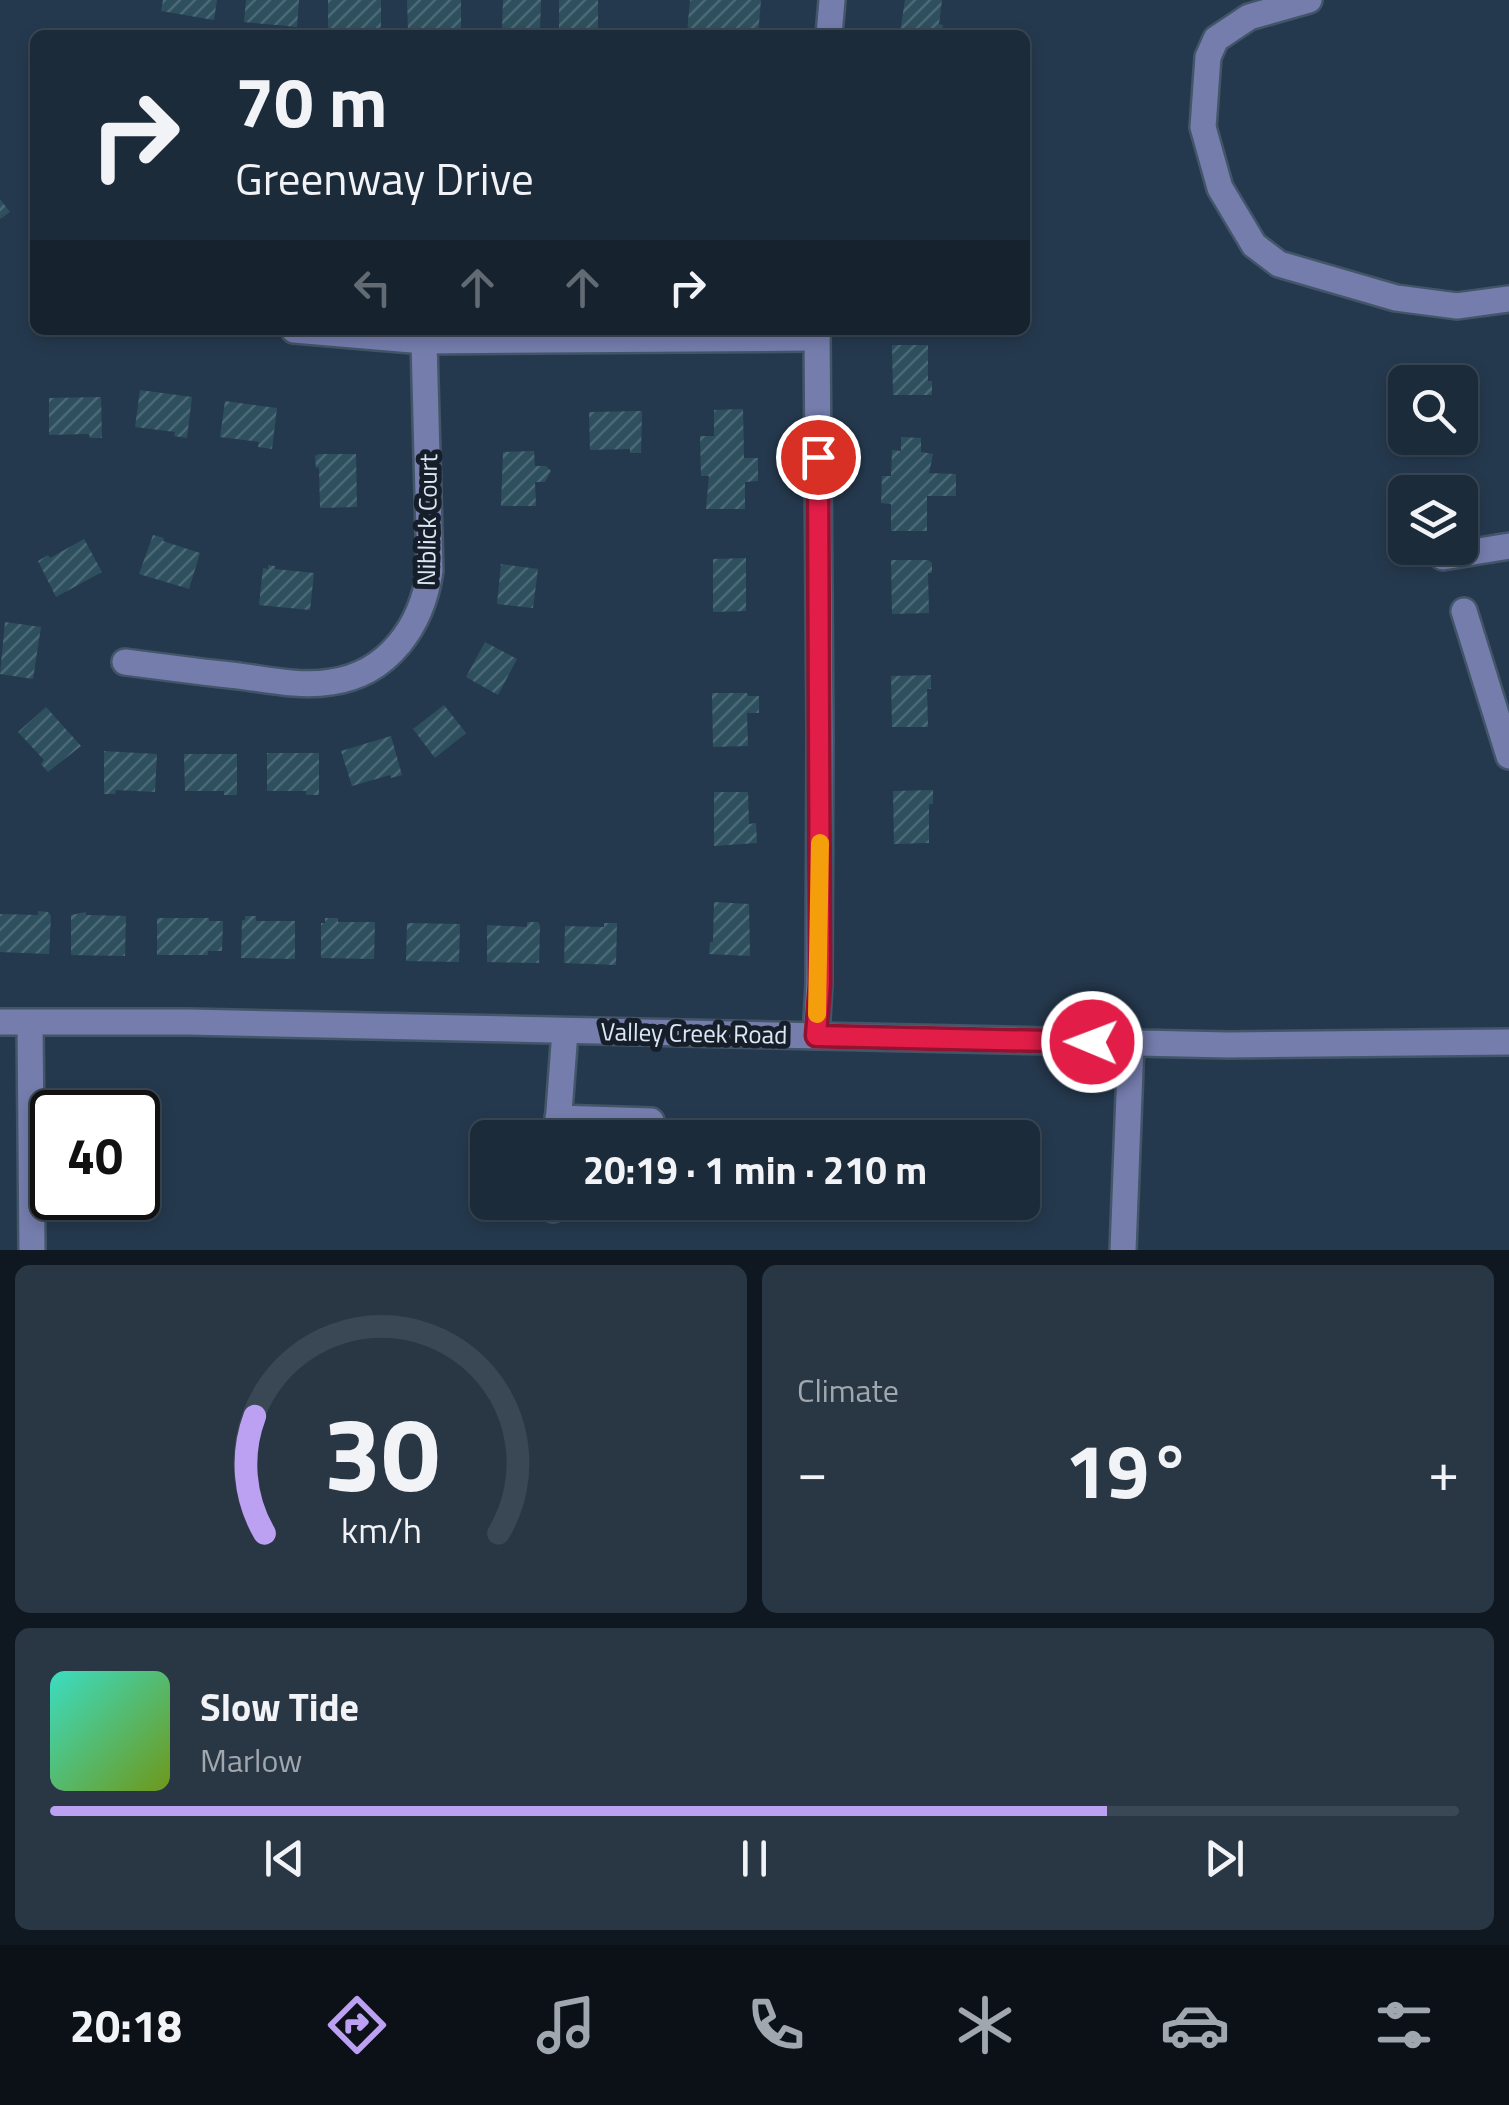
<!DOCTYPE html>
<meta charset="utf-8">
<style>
:root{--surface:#1c2b3a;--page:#293745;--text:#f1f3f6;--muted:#a0a7af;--line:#3a4754;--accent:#bca0f2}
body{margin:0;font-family:"Titillium Web",sans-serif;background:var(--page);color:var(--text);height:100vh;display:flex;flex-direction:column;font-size:38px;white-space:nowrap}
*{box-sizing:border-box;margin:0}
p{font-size:32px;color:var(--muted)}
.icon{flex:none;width:55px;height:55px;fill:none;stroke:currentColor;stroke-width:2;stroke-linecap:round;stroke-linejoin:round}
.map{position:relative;height:1250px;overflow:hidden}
.drawer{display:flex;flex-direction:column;gap:15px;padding:15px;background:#0f1820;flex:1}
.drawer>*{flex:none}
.guide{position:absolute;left:30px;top:30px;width:1000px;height:305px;border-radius:15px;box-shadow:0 5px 15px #0003,0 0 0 2px var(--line);background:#1c2b3a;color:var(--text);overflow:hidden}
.tools{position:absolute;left:1388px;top:365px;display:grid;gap:20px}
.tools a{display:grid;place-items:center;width:90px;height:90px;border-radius:15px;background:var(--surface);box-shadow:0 5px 15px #0003,0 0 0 2px var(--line);font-size:50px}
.speed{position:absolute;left:30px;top:1090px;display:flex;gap:20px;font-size:50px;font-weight:700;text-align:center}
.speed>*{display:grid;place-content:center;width:130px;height:130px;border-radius:50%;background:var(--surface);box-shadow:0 5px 15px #0003,0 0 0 2px var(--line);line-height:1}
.speed .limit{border:5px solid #111;border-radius:15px;background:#fff;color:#111}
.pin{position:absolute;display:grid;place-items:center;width:85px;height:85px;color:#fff;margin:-42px;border:5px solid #fff;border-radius:50%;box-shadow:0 2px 10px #0007}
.me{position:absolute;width:110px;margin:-55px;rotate:271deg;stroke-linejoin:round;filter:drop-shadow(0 0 8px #0008)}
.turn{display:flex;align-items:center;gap:35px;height:210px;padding:0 40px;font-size:45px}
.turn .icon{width:130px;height:130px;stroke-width:2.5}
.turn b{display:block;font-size:70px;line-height:85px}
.lanes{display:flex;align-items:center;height:95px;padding:0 40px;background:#0003;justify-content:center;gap:50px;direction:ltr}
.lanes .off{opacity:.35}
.big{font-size:75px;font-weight:700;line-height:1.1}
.drawer .card{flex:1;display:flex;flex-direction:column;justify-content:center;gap:15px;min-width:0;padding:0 35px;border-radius:15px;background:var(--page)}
.drawer .dial{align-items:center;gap:0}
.dial svg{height:260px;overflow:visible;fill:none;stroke:var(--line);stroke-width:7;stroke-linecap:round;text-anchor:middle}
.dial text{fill:var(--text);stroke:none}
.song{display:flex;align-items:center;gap:30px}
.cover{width:120px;height:120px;border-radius:15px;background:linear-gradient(135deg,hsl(170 70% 55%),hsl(80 70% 35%))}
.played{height:10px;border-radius:5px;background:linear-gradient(90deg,var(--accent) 75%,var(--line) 75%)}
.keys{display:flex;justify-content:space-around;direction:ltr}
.heat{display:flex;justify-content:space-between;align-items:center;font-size:55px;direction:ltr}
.drawer .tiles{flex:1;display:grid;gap:15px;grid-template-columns:1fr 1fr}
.card:last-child{grid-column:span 2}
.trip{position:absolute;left:470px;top:1120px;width:570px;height:100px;border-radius:15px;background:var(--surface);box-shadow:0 5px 15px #0003,0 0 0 2px var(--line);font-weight:700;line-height:100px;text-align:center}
.tabs{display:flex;height:160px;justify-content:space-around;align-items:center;background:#0b1117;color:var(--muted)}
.tabs .icon{width:70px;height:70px}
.tabs .selected{color:var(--accent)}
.tabs b{font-size:45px;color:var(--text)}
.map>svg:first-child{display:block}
.building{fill:url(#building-hatch)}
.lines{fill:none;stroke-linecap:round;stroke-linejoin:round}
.minor-casing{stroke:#425569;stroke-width:30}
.minor{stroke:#757dad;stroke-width:25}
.route-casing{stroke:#92132f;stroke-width:25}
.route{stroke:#e11d48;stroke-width:18}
.slow{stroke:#f59e0b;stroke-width:18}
.labels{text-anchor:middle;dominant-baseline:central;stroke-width:10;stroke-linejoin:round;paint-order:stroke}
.street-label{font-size:25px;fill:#dbe7f5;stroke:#161f29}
</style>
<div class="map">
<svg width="1509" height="1250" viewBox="0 0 1509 1250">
<defs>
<pattern id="building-hatch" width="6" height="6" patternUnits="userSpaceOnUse" patternTransform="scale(2.5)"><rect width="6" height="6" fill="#2e505e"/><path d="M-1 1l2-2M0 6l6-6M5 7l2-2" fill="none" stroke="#4c6976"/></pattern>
</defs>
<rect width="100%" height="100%" fill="#25394e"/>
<g class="building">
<path d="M163,0h54l-3,20 -53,-9z"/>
<path d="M246,0h53l-2,27 -53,-5z"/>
<path d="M328,0h53v31l-53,-1z"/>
<path d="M407,0h54v30l-53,1z"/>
<path d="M503,0h38l-1,30 -38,-1z"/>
<path d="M559,0h39v32l-39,-1z"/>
<path d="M690,0h71l-3,35 -71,-2z"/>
<path d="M905,0h37l-3,24 4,1 -1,10 -42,-3z"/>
<path d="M0,199l10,13 -10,7z"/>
<path d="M892,345h36v36h4v14h-39z"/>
<path d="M140,390l52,7 -5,41 -13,-2 1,-4 -40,-5z"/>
<path d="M101,397l1,41h-12l-1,-4 -40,1v-37z"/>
<path d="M225,401l52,7 -5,41 -14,-2 1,-5 -39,-5z"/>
<path d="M743,409l1,49h14v23l-13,1v27h-39l3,-33h-8l-1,-40h14v-26z"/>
<path d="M642,411l-1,42h-11v-4l-40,1 -1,-38z"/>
<path d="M901,437l20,1v14l12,2 -4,19 27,1v22h-29v35h-36v-27l-10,-1 1,-27h9l1,-26 9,1z"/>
<path d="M534,451l1,15h11l5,5 -6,11h-10l1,24h-35l2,-54z"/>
<path d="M319,454h37l1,53 -37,1 -1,-41 -3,1 -1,-12z"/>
<path d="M153,535l11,3 -1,3 37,12 -11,36 -50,-15z"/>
<path d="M84,539l18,33 -46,25 -18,-36 10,-6 2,3z"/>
<path d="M746,558v53l-33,1v-53z"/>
<path d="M891,560h37l4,3v10h-4l1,40 -37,1z"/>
<path d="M501,564l37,5 -5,39 -36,-4z"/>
<path d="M268,565l7,1v3l39,4 -4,37 -51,-5 4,-37 5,1z"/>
<path d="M5,622l36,5 -8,52 -33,-5z"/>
<path d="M485,642l32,17 -19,36 -32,-18z"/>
<path d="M931,675v14h-4l1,38h-36l-1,-51z"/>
<path d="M712,693h35l1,3h11v17h-12l1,33 -35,1z"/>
<path d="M444,705l22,28 -31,25 -22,-29z"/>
<path d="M46,707l35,39 -33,26 -7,-8 3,-4 -26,-28z"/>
<path d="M391,736l11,39 -11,3 -1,-3 -38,11 -11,-35z"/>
<path d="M104,751l53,3 -2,38 -39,-2 -1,4h-11z"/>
<path d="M267,753h52v42h-13v-4h-39z"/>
<path d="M184,754h53v41h-13v-4h-39z"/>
<path d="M933,790v14h-4v39l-35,1 -1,-53z"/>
<path d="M714,792h34l1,32 7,-1 1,20 -43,3z"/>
<path d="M714,902l35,2 1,52 -41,-2 1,-12h3z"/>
<path d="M38,911l10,1 3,4 -2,38 -49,-2v-38l38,1z"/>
<path d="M86,912v3l40,1 -1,40 -54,-1v-40z"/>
<path d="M245,916h11v5h39v38l-54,-1 1,-38h3z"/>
<path d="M157,918h52v3h14l-1,30h-14v4h-51z"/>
<path d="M325,918h13v4h37l-1,37 -53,-1v-35h4z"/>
<path d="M527,922h11l2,4 -1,37 -52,-1v-37l40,2z"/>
<path d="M407,923l53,1 -1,38 -53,-1z"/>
<path d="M604,923h13l-1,42 -52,-2 1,-37 39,1z"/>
</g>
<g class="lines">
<defs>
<g id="minor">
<path d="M1309,0l-60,17 -33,22 -8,18 -5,70 17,61 34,57 25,19 117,34 61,8 52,-7"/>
<path d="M829,35l3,-35"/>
<path d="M294,330l130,11 393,-3"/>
<path d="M1443,557l66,-11"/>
<path d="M1464,611l45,145"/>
<path d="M125,662c38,5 76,10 114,14 30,4 62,11 92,6 58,-8 91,-57 99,-111l-6,-230"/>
<path d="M0,1022h189l1039,23 281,-3"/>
<path d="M30,1023l2,227"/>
<path d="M816,1036l3,-52 1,-248 -3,-406"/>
<path d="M558,1118l93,3"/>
<path d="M557,1138l8,-107"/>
<path d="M553,1209v-7"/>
<path d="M1123,1250l8,-207"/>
</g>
</defs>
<use href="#minor" class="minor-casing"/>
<use href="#minor" class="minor"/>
</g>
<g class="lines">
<defs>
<path id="route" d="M818,457l2,527 -4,52 276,6"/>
</defs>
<use href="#route" class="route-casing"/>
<use href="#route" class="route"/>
<path class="slow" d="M817,1014l3,-171"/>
</g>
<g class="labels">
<g class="street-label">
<text transform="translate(427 520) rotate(-89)">Niblick Court</text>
<text transform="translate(694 1033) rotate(1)">Valley Creek Road</text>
</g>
</g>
</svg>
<div class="tools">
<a><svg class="icon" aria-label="search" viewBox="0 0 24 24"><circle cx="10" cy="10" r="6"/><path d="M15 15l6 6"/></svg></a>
<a><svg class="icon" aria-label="layers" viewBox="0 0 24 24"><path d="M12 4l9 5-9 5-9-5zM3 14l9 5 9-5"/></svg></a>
</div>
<div class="speed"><div class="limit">40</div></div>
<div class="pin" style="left:818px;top:457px;background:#d93025"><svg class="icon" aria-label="arrive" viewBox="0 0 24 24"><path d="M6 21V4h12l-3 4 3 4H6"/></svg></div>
<svg class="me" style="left:1092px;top:1042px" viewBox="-20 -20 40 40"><circle r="17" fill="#e11d48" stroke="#fff" stroke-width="3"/><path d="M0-11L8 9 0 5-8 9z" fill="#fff"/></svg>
<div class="trip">20:19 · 1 min · 210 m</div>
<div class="guide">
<div class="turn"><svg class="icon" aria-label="right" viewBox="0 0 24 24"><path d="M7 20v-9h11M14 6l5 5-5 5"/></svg><div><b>70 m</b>Greenway Drive</div></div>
<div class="lanes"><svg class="icon off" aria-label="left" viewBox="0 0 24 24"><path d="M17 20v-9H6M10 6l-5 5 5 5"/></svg><svg class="icon off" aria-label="ahead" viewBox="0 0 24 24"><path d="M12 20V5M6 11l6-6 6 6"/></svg><svg class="icon off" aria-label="ahead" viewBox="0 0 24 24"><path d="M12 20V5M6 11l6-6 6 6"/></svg><svg class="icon" aria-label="right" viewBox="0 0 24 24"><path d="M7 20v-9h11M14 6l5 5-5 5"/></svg></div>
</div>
</div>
<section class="drawer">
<div class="tiles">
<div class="card dial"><svg viewBox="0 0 100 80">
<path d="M14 69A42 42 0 1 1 86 69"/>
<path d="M14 69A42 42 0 0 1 11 33" stroke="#bca0f2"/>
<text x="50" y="56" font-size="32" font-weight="700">30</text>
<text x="50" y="72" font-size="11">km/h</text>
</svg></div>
<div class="card"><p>Climate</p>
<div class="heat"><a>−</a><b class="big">19°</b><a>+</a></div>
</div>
<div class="card">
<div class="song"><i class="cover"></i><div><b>Slow Tide</b><p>Marlow</p></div></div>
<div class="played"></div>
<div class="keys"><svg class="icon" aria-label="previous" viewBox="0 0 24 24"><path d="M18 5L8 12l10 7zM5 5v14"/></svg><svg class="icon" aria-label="pause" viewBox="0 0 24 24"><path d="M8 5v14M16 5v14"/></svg><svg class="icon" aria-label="next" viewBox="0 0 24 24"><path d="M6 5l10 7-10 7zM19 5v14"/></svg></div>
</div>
</div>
</section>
<nav class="tabs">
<b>20:18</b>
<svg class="icon selected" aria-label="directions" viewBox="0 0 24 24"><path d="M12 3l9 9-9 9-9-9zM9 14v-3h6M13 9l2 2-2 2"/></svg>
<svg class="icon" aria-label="music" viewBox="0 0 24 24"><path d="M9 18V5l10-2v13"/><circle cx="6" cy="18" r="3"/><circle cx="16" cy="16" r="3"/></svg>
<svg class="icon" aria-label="phone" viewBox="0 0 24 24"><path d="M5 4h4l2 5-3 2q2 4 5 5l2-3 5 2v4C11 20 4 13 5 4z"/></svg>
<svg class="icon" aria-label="climate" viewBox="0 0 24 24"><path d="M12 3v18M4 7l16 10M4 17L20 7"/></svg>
<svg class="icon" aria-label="car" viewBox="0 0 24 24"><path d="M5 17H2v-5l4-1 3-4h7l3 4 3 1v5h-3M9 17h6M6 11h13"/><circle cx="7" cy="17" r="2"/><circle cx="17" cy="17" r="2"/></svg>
<svg class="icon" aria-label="filters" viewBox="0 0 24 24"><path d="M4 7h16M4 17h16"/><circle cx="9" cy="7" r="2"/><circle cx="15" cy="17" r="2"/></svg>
</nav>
